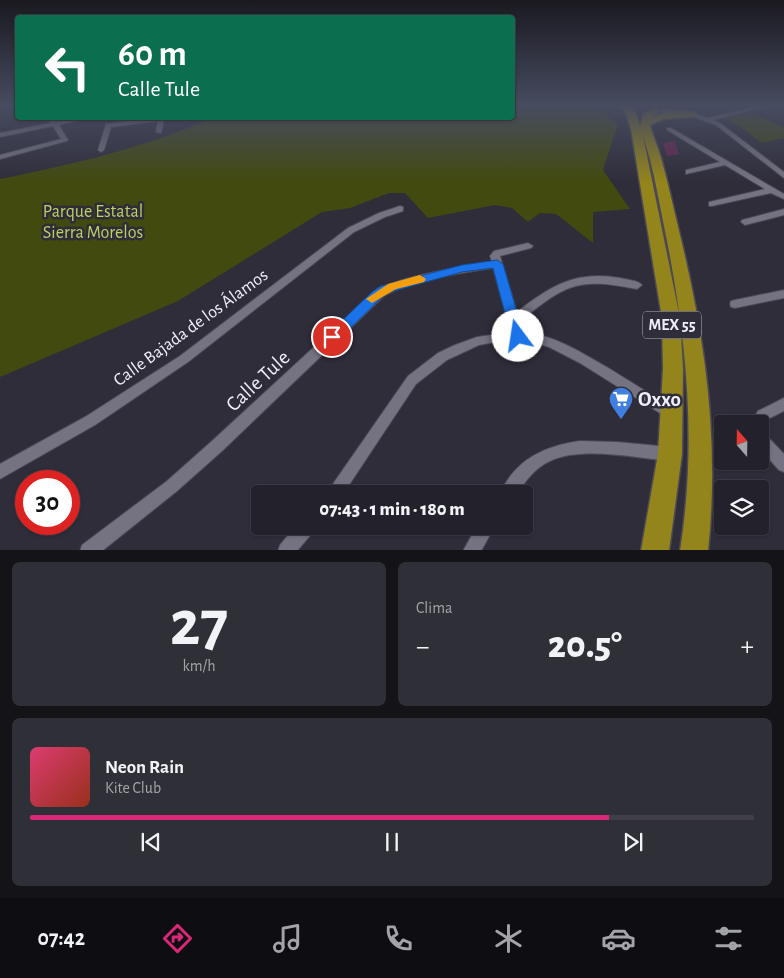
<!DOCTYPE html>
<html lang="es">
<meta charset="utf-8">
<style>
:root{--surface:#23222c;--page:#2f2f38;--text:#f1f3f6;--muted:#a3a4a9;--line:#403f48;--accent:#db2777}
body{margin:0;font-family:"Alegreya Sans",sans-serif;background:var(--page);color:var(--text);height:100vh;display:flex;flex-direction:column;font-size:19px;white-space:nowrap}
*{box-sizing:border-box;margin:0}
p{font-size:16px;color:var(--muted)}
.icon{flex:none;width:28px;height:28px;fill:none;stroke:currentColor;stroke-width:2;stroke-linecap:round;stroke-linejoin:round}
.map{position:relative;height:550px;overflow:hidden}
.side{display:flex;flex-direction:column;gap:12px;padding:12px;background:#131318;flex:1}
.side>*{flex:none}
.hud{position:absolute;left:15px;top:15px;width:500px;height:105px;border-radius:5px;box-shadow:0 1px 4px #0004,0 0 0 1px var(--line);background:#0b6e4f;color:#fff;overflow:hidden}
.needle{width:32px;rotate:340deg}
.controls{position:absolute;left:714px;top:415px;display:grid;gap:10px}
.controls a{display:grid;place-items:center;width:55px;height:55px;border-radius:5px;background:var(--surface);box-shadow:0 1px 4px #0004,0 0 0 1px var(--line);font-size:25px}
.speed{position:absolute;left:15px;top:470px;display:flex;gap:10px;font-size:25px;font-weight:700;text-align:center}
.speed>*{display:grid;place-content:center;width:65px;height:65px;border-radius:50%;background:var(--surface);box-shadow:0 1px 4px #0004,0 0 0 1px var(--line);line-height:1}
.speed .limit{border:8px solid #d22;background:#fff;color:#111}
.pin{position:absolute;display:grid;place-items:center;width:42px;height:42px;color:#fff;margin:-21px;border:2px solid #fff;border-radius:50%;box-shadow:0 1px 5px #0007}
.me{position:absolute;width:55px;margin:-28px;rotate:346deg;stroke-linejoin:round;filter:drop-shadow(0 0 4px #0008)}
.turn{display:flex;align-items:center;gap:18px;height:105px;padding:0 20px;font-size:22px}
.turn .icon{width:65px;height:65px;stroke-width:2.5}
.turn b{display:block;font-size:35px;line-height:42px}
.big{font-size:38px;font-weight:800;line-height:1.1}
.side .card{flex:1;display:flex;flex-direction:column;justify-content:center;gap:8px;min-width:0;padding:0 18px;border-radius:8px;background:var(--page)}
.side .dial{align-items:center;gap:0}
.dial b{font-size:65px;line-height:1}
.song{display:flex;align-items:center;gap:15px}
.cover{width:60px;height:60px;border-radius:8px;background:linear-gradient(135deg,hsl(340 70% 55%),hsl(10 70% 35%))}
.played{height:5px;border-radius:2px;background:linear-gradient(90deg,var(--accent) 80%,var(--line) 80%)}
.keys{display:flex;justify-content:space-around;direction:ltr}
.heat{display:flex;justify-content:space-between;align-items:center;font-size:28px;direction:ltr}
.side .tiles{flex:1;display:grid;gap:12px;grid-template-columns:1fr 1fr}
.card:last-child{grid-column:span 2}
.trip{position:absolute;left:251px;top:485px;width:282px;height:50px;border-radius:5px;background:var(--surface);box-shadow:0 1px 4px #0004,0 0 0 1px var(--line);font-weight:800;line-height:50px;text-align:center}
.tabs{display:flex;height:80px;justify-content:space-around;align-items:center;background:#0e0e12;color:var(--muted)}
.tabs .icon{width:35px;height:35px}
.tabs .current{color:var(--accent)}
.tabs b{font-size:22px;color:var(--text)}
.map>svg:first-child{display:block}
.green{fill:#424a0f}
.building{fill:#67254e}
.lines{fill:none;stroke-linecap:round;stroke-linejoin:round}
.minor-casing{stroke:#4b4954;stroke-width:2}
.trunk-casing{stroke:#4b4954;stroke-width:3}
.minor{fill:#757382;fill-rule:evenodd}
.trunk{fill:#94841c;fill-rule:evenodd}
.route{fill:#1a73e8;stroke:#114b97}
.slow{fill:#f59e0b}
.labels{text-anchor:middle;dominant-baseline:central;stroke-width:5;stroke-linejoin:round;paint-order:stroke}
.shield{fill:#2f2d3a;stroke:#b5b5be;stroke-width:1}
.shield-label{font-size:16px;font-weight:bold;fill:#efeff7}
.park-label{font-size:18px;fill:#bdd061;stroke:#2f2d3a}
.street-label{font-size:18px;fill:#efeff7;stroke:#2f2d3a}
.near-street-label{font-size:21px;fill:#efeff7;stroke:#2f2d3a}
.near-poi-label{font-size:21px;font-weight:bold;fill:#efeff7;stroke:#2f2d3a;text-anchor:start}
</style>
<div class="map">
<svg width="784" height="551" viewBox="0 0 784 551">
<rect width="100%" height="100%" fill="#2f2d3a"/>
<g class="green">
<path d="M513,105h82l14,8 -5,1 14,10 -15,46 27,39 -37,3v31l-37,-29 -16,-1 -12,9 -16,-14 -17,-3 -67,13 -23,-25h-16l-39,15 -28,4 -144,89 -178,76v-198c75,-15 142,-31 213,-61h299z"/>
<path d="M748,112l36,15v11l-22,5 -23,-17 -16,-9z"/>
</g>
<path class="building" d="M675,141l4,13 -12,2 -4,-13z"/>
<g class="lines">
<defs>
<g id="minor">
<path d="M762,105h11l-60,15 7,3 64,49v6l-68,-53 -25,-9 -27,-3 -3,-2 3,-2 28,3 15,6z"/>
<path d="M48,118h6l2,4 21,-4h10l-28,7 9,15 -1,1 -67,18v-4l61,-16 -8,-13 -53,11v-4l51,-10z"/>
<path d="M153,118h14l-3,2 -3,13 -5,-1 2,-11 -47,6 -7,23 -3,2 -3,-2 8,-26z"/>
<path d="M302,118h11l-9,3 -3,-2z"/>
<path d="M667,128h4l113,66v5l-13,-6 -59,13h-3v-4l56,-13 -40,-24 -39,9v-4l34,-8 -53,-32z"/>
<path d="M400,206l3,1v4l-18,6 -31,15 -166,130 -93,63 -95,54v-15l85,-47 95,-61 168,-128 31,-15z"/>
<path d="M784,209v6l-39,10 -4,-3 1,-2z"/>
<path d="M528,243l5,3 -2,2 -31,8 17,56c33,-26 59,-42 103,-34 8,2 17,2 22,7l-5,4c-60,-12 -71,-5 -118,33l4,10c32,3 59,21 87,37 22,14 44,27 66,40l2,4 -2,4 -5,2 -5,-2 -86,-54 -31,-16 -16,-5 -18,-2 -19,2 -17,3 -32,15 -31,24 -73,110h-17l82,-118 30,-23 17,-8 22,-8 34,-5 -18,-64c-34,5 -77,12 -108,27l-163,156 -45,40 -75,60h-22l2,-6 85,-64 45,-40 165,-152c32,-14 80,-22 115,-27l-2,-6 4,-5z"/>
<path d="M784,290v8l-49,10 -4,-1 -1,-3 1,-3 4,-1z"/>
<path d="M784,398v13l-16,8 -8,10v-5h-10l8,-13z"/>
<path d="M760,432l5,2 19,20v18l-5,-2 -19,-21z"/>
<path d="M580,441l37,1 53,5 5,2 2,5 -2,5 -5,2c-35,-3 -87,-15 -120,0 -15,7 -24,19 -33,33h-17c15,-35 45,-48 80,-53z"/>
<path d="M296,526h19l-2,6 -16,19h-19l2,-6z"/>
<path d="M477,526h18l-14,25h-18z"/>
</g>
<path id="trunk" d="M619,105h10l7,8 4,14 3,-13 12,-6 5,3 -9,7c9,-5 37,-11 46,-4l-5,3 -28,2 -14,6c3,12 8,22 11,33 7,24 12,49 18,73 26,106 41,211 29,320h-28c17,-107 7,-210 -14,-315 -7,-33 -12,-68 -23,-100l37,182 3,51 -1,85 -13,97h-28l17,-97 5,-85 -1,-51 -31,-189 -5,-15z"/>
</defs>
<use href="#minor" class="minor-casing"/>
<use href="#trunk" class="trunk-casing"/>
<use href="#minor" class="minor"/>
<use href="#trunk" class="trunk"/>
</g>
<linearGradient id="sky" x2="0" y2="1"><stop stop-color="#1a1920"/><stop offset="0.58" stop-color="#474c60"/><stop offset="1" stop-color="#474c60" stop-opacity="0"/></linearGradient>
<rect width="784" height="182" fill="url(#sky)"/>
<path class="route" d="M497,260l6,4 21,72 -1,3h-10l-2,-3 -18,-68 -31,4 -72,20 -9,6 -44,43h-10l-2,-4 47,-45 9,-6 81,-21z"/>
<path class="slow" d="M420,275l6,4 -2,3 -28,7 -24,14 -6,-4 22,-15z"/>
<defs>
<symbol id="supermarket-pin" viewBox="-11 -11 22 30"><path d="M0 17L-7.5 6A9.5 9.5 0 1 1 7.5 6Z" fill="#3f7fe0" stroke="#2f2d3a"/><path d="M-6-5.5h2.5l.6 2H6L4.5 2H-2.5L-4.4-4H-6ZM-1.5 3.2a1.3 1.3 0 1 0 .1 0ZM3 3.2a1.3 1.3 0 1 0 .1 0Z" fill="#fff"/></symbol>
</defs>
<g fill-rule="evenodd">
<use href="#supermarket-pin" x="607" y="385" width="28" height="38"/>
</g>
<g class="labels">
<rect class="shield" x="643" y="311.5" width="58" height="27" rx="4"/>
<g class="shield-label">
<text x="672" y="325">MEX 55</text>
</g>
<g class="park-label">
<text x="93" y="212">Parque Estatal<tspan x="93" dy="21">Sierra Morelos</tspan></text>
</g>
<g class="street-label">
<text transform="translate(191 328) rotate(-36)">Calle Bajada de los Álamos</text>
</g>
<g class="near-street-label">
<text transform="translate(258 381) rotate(-43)">Calle Tule</text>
</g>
<g class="near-poi-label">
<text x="638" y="399">Oxxo</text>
</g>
</g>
</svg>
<div class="controls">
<a><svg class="needle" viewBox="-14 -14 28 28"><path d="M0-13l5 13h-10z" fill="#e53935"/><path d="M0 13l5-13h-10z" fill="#a3a4a9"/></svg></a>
<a><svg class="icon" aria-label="layers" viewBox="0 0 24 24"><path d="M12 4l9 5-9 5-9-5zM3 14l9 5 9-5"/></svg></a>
</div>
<div class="speed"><div class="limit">30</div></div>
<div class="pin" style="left:332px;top:337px;background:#d93025"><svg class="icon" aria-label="arrive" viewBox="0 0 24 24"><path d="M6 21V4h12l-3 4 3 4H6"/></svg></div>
<svg class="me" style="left:518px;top:336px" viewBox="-20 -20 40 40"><circle r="19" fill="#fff"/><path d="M0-13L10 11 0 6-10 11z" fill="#1a73e8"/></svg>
<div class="trip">07:43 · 1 min · 180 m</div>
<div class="hud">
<div class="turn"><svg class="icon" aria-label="left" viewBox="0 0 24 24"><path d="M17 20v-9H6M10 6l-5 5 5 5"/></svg><div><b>60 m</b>Calle Tule</div></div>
</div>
</div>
<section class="side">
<div class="tiles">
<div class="card dial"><b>27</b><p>km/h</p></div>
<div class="card"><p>Clima</p>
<div class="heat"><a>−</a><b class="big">20.5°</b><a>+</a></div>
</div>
<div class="card">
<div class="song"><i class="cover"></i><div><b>Neon Rain</b><p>Kite Club</p></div></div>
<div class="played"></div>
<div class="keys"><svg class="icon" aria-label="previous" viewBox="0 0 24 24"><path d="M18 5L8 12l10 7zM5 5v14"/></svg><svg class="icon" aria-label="pause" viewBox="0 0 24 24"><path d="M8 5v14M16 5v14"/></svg><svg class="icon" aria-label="next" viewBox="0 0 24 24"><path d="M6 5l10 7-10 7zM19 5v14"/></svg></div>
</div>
</div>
</section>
<nav class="tabs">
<b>07:42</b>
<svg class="icon current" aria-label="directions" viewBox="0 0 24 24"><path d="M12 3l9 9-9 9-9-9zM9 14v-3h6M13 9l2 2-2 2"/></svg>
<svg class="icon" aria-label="music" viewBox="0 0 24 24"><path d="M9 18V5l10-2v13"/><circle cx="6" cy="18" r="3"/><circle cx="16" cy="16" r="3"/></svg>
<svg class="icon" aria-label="phone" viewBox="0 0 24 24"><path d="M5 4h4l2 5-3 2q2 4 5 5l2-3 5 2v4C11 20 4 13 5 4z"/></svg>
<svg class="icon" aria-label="climate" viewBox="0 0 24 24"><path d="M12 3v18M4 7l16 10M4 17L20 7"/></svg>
<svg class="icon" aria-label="car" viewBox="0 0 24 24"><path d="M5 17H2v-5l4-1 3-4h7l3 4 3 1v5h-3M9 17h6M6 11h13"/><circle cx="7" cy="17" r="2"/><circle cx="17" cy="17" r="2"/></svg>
<svg class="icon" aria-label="filters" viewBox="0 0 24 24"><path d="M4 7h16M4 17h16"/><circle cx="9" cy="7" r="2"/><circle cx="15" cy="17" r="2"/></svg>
</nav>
